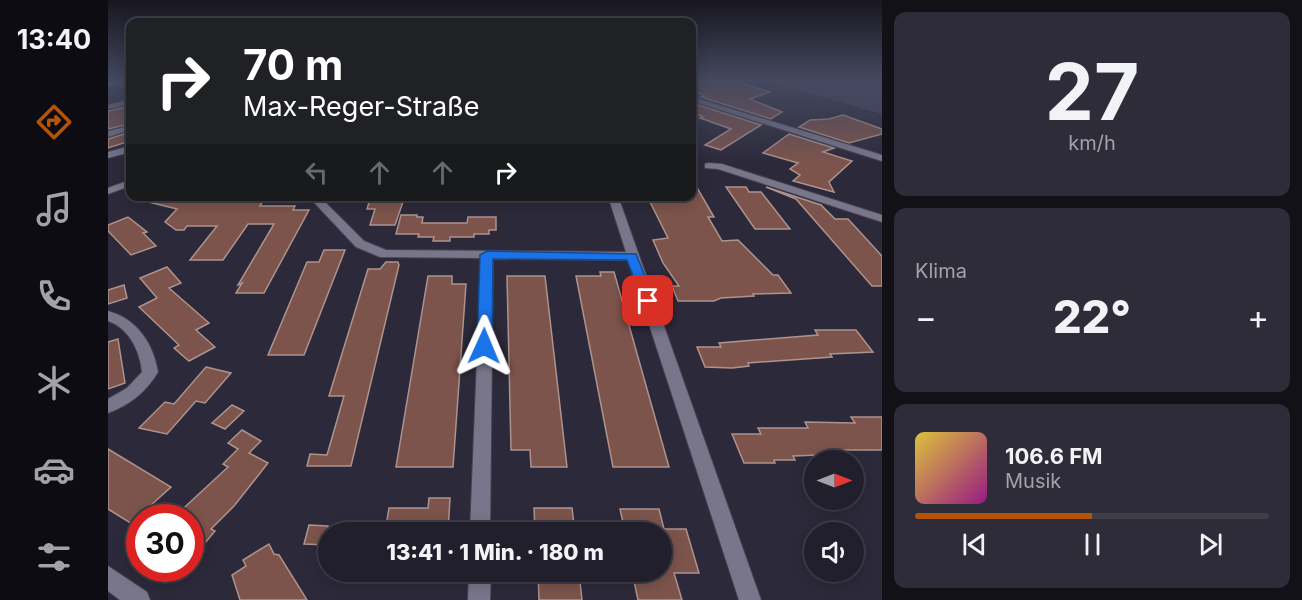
<!DOCTYPE html>
<html lang="de">
<meta charset="utf-8">
<style>
:root{--surface:#211f2c;--page:#2d2c38;--text:#f1f3f6;--muted:#a2a2a9;--line:#3e3d48;--accent:#b45309}
body{margin:0;font-family:Inter,sans-serif;background:var(--page);color:var(--text);height:100vh;display:flex;flex-direction:column;font-size:22px;white-space:nowrap}
*{box-sizing:border-box;margin:0}
p{font-size:20px;color:var(--muted)}
.icon{flex:none;width:33px;height:33px;fill:none;stroke:currentColor;stroke-width:2;stroke-linecap:round;stroke-linejoin:round}
.map{position:relative;flex:1;overflow:hidden}
.details{display:flex;flex-direction:column;gap:12px;padding:12px;background:#121118;width:420px}
.details>*{flex:none}
.hud{position:absolute;left:18px;top:18px;width:570px;height:183px;border-radius:12px;box-shadow:0 3px 15px #0003,0 0 0 2px var(--line);background:#202124;color:#fff;overflow:hidden}
.needle{width:39px;rotate:90deg}
.controls{position:absolute;left:696px;top:450px;display:grid;gap:12px}
.controls a{display:grid;place-items:center;width:60px;height:60px;border-radius:50%;background:var(--surface);box-shadow:0 3px 15px #0003,0 0 0 2px var(--line);font-size:30px}
.speed{position:absolute;left:18px;top:504px;display:flex;gap:12px;font-size:30px;font-weight:700;text-align:center}
.speed>*{display:grid;place-content:center;width:78px;height:78px;border-radius:50%;background:var(--surface);box-shadow:0 3px 15px #0003,0 0 0 2px var(--line);line-height:1}
.speed .limit{border:9px solid #d22;background:#fff;color:#111}
.pin{position:absolute;display:grid;place-items:center;width:51px;height:51px;color:#fff;margin:-26px;border-radius:12px;box-shadow:0 3px 9px #0006}
.me{position:absolute;width:66px;margin:-33px;rotate:1deg;stroke-linejoin:round;filter:drop-shadow(0 0 4px #0008)}
.turn{display:flex;align-items:center;gap:21px;height:126px;padding:0 18px;font-size:27px}
.turn .icon{width:78px;height:78px;stroke-width:2.5}
.turn b{display:block;font-size:42px;line-height:51px}
.lanes{display:flex;align-items:center;height:57px;padding:0 18px;background:#0003;justify-content:center;gap:30px;direction:ltr}
.lanes .off{opacity:.35}
.big{font-size:45px;font-weight:800;line-height:1.1}
.details .widget{flex:1;display:flex;flex-direction:column;justify-content:center;gap:9px;min-width:0;padding:0 21px;border-radius:12px;background:var(--page)}
.details .dial{align-items:center;gap:0}
.dial b{font-size:78px;line-height:1}
.song{display:flex;align-items:center;gap:18px}
.cover{width:72px;height:72px;border-radius:9px;background:linear-gradient(135deg,hsl(50 70% 55%),hsl(310 70% 35%))}
.played{height:6px;border-radius:3px;background:linear-gradient(90deg,var(--accent) 50%,var(--line) 50%)}
.keys{display:flex;justify-content:space-around;direction:ltr}
.heat{display:flex;justify-content:space-between;align-items:center;font-size:33px;direction:ltr}
.trip{position:absolute;left:210px;top:522px;width:354px;height:60px;border-radius:30px;background:var(--surface);box-shadow:0 3px 15px #0003,0 0 0 2px var(--line);font-weight:800;line-height:60px;text-align:center}
main{display:flex;flex:1;min-height:0}
.dock{display:flex;flex-direction:column;width:108px;justify-content:space-around;align-items:center;background:#0d0c12;color:var(--muted)}
.dock .icon{width:42px;height:42px}
.dock .on{color:var(--accent)}
.dock b{font-size:27px;color:var(--text)}
.map>svg:first-child{display:block}
.green{fill:#423d5a}
.building{fill:#7c544c;stroke:#ad938d;stroke-width:1.5}
.lines{fill:none;stroke-linecap:round;stroke-linejoin:round}
.street-casing{stroke:#464452;stroke-width:2}
.secondary-casing{stroke:#464452;stroke-width:2}
.street{fill:#79768b;fill-rule:evenodd}
.secondary{fill:#79768b;fill-rule:evenodd}
.route{fill:#1a73e8;stroke:#114b97;stroke-width:1.5}
</style>
<main>
<nav class="dock">
<b>13:40</b>
<svg class="icon on" aria-label="directions" viewBox="0 0 24 24"><path d="M12 3l9 9-9 9-9-9zM9 14v-3h6M13 9l2 2-2 2"/></svg>
<svg class="icon" aria-label="music" viewBox="0 0 24 24"><path d="M9 18V5l10-2v13"/><circle cx="6" cy="18" r="3"/><circle cx="16" cy="16" r="3"/></svg>
<svg class="icon" aria-label="phone" viewBox="0 0 24 24"><path d="M5 4h4l2 5-3 2q2 4 5 5l2-3 5 2v4C11 20 4 13 5 4z"/></svg>
<svg class="icon" aria-label="climate" viewBox="0 0 24 24"><path d="M12 3v18M4 7l16 10M4 17L20 7"/></svg>
<svg class="icon" aria-label="car" viewBox="0 0 24 24"><path d="M5 17H2v-5l4-1 3-4h7l3 4 3 1v5h-3M9 17h6M6 11h13"/><circle cx="7" cy="17" r="2"/><circle cx="17" cy="17" r="2"/></svg>
<svg class="icon" aria-label="filters" viewBox="0 0 24 24"><path d="M4 7h16M4 17h16"/><circle cx="9" cy="7" r="2"/><circle cx="15" cy="17" r="2"/></svg>
</nav>
<div class="map">
<svg width="774" height="600" viewBox="0 0 774 600">
<rect width="100%" height="100%" fill="#2c293a"/>
<path class="green" d="M656,80h118v34z"/>
<g class="building">
<path d="M584,80h39l39,12 -20,7 32,13 -11,7 -70,-22 4,-1 -13,-5z"/>
<path d="M584,103l69,22 -40,25 -16,-5 26,-16 -31,-11 3,-1 -11,-5z"/>
<path d="M22,106v18l-22,5v-18z"/>
<path d="M735,115l39,14v5l-33,9 -50,-16 11,-7 19,-1z"/>
<path d="M22,132v9l-22,7v-9z"/>
<path d="M681,134l45,14 -11,4 29,9 -23,21 5,10 -41,-11 7,-6 -10,-6 8,-6 -35,-10z"/>
<path d="M584,179l22,38h-6l14,24 16,-1 35,35h5l13,18 -38,1 1,2 -33,2 -7,3h-36l-6,-15h7l-16,-23 -10,-23 15,-2 -21,-42h45z"/>
<path d="M618,187h20l3,5h12l29,37h-35z"/>
<path d="M658,187l55,18 14,14h13l34,37v30h-10l-76,-87z"/>
<path d="M37,196h121l-6,10h35l-2,4h16l-45,83h-28l6,-10 -4,2 36,-61h-26l-25,36h-33l27,-34h-30l-3,4h-8l-11,-8 12,-13 -33,-8z"/>
<path d="M263,196l33,3 -9,26h-25l5,-16h-8z"/>
<path d="M293,215h16v2h6l-1,6h45l1,-6h28v13h-7v4h-15v3h-24v4h-17l1,-4h-16l1,-3h-23z"/>
<path d="M20,217l19,15 -4,1 13,13 -25,9 -23,-24v-6z"/>
<path d="M216,250h21l-41,105h-36l39,-93h12z"/>
<path d="M278,262h12l1,3 -48,201h-44l3,-12 17,1 17,-59h-15l39,-127h12z"/>
<path d="M59,267l14,16 -12,5 40,35 -13,7 19,17 -26,14 -15,-13 5,-3 -40,-38 18,-9 -17,-20z"/>
<path d="M492,272h14l55,195h-56l-37,-191h25z"/>
<path d="M320,276h24v8h14l-13,183h-57z"/>
<path d="M399,276h38l22,191h-36l-1,-17h-19z"/>
<path d="M16,285l3,13 -19,6v-14z"/>
<path d="M707,330h41l17,22 -43,2 2,3 -84,6 1,3 -17,2 -27,-1 -8,-20h24l-2,-4 99,-8z"/>
<path d="M10,339l7,44 -17,6v-47z"/>
<path d="M98,367l25,6 -26,30 -9,-2 -29,33 -28,-6 26,-26 9,2z"/>
<path d="M124,405l12,6 -19,18 -13,-6z"/>
<path d="M743,417h31v33h-39l2,4 -52,2 2,4h-21l1,3h-31l-12,-29h29l-3,-6h50l-3,-6 50,1z"/>
<path d="M134,430l19,11 -12,12 19,10 -34,43 -23,23 4,2 -25,30v-43h-17l55,-51 -5,-3 15,-15 -10,-6z"/>
<path d="M0,449l63,38 -21,19 21,12h-31v11l-32,-20z"/>
<path d="M321,498h21l-2,34h-63l4,-24h39z"/>
<path d="M426,508h38l3,24h-40z"/>
<path d="M512,509h39l5,20h22l13,44h-25l8,27h-44l-6,-28h30v-40h-37z"/>
<path d="M201,525l19,1v19l-24,-1z"/>
<path d="M161,544l5,10 5,1 28,45h-67l-8,-25 14,-9 -3,-6z"/>
<path d="M430,572h41l3,28h-43z"/>
</g>
<g class="lines">
<defs>
<g id="street">
<path d="M22,80v4l-22,2v-4z"/>
<path d="M22,100v4l-22,5v-4z"/>
<path d="M22,126v4l-22,7v-6z"/>
<path d="M600,163l14,1 160,51v7l-164,-53 -13,-1v-4z"/>
<path d="M22,180v6l-22,8v-6z"/>
<path d="M200,196h11l45,45 22,9 240,2 -18,-56h10l143,404h-22l-111,-340 -135,-1 -3,273h-20l11,-274 -101,-1 -24,-10z"/>
<path d="M0,311c29,8 45,32 50,61 -12,20 -28,33 -50,41v-14l19,-11 15,-16c-2,-21 -13,-44 -34,-51z"/>
<path d="M0,566l39,26 3,8h-30l-12,-9z"/>
<path d="M361,572h22l-1,28h-22z"/>
</g>
<g id="secondary">
<path d="M584,97l190,58v6l-190,-60z"/>
<path d="M22,146v6l-22,6v-6z"/>
</g>
</defs>
<use href="#street" class="street-casing"/>
<use href="#secondary" class="secondary-casing"/>
<use href="#street" class="street"/>
<use href="#secondary" class="secondary"/>
</g>
<linearGradient id="sky" x2="0" y2="1"><stop stop-color="#181720"/><stop offset="0.49" stop-color="#454960"/><stop offset="1" stop-color="#454960" stop-opacity="0"/></linearGradient>
<rect width="774" height="164" fill="url(#sky)"/>
<path class="route" d="M379,251l149,3 19,47 -2,3h-9l-17,-44 -134,-1 -1,87 -2,4h-11l-2,-4 3,-91z"/>
</svg>
<div class="controls">
<a><svg class="needle" viewBox="-14 -14 28 28"><path d="M0-13l5 13h-10z" fill="#e53935"/><path d="M0 13l5-13h-10z" fill="#a2a2a9"/></svg></a>
<a><svg class="icon" aria-label="sound" viewBox="0 0 24 24"><path d="M4 9h4l5-4v14l-5-4H4zM17 9q2 3 0 6"/></svg></a>
</div>
<div class="speed"><div class="limit">30</div></div>
<div class="pin" style="left:540px;top:301px;background:#d93025"><svg class="icon" aria-label="arrive" viewBox="0 0 24 24"><path d="M6 21V4h12l-3 4 3 4H6"/></svg></div>
<svg class="me" style="left:376px;top:346px" viewBox="-20 -20 40 40"><path d="M0-17L14 15 0 8-14 15z" fill="#1a73e8" stroke="#fff" stroke-width="4"/></svg>
<div class="trip">13:41 · 1 Min. · 180 m</div>
<div class="hud">
<div class="turn"><svg class="icon" aria-label="right" viewBox="0 0 24 24"><path d="M7 20v-9h11M14 6l5 5-5 5"/></svg><div><b>70 m</b>Max-Reger-Straße</div></div>
<div class="lanes"><svg class="icon off" aria-label="left" viewBox="0 0 24 24"><path d="M17 20v-9H6M10 6l-5 5 5 5"/></svg><svg class="icon off" aria-label="ahead" viewBox="0 0 24 24"><path d="M12 20V5M6 11l6-6 6 6"/></svg><svg class="icon off" aria-label="ahead" viewBox="0 0 24 24"><path d="M12 20V5M6 11l6-6 6 6"/></svg><svg class="icon" aria-label="right" viewBox="0 0 24 24"><path d="M7 20v-9h11M14 6l5 5-5 5"/></svg></div>
</div>
</div>
<section class="details">
<div class="widget dial"><b>27</b><p>km/h</p></div>
<div class="widget"><p>Klima</p>
<div class="heat"><a>−</a><b class="big">22°</b><a>+</a></div>
</div>
<div class="widget">
<div class="song"><i class="cover"></i><div><b>106.6 FM</b><p>Musik</p></div></div>
<div class="played"></div>
<div class="keys"><svg class="icon" aria-label="previous" viewBox="0 0 24 24"><path d="M18 5L8 12l10 7zM5 5v14"/></svg><svg class="icon" aria-label="pause" viewBox="0 0 24 24"><path d="M8 5v14M16 5v14"/></svg><svg class="icon" aria-label="next" viewBox="0 0 24 24"><path d="M6 5l10 7-10 7zM19 5v14"/></svg></div>
</div>
</section>
</main>
